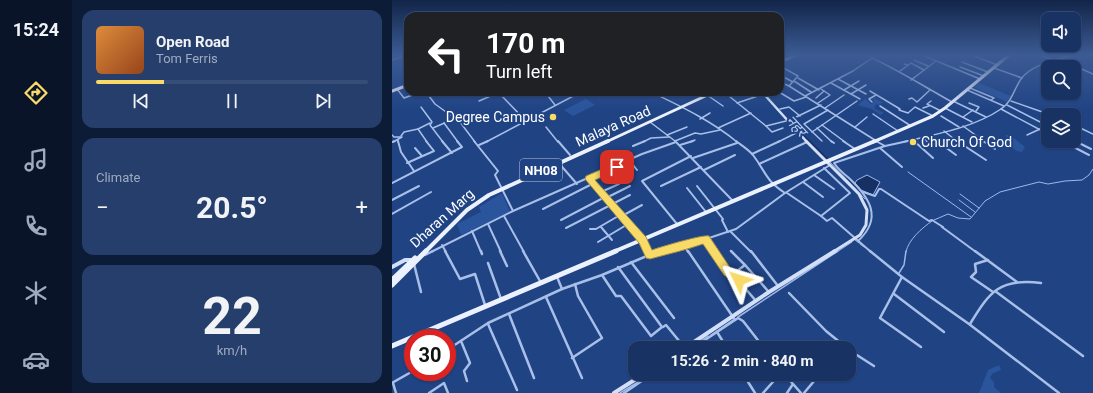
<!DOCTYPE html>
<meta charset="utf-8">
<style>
:root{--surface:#183263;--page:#253e6c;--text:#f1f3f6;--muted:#9faabe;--line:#364d78;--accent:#f7da68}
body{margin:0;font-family:Roboto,"Noto Sans Devanagari",sans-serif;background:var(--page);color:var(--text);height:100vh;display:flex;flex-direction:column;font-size:15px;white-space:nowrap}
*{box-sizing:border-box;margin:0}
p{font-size:13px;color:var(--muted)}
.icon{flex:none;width:22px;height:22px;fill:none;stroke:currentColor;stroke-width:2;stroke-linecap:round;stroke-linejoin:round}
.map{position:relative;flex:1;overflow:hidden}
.drawer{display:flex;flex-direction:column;gap:10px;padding:10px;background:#0d1c36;width:320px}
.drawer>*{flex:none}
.guide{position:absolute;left:12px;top:12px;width:380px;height:84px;border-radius:12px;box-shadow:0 1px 3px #0004,0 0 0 1px var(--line);background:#202124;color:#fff;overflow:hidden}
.buttons{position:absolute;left:649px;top:12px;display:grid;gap:8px}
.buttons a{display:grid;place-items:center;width:40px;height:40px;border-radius:8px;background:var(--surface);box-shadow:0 1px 3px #0004,0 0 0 1px var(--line);font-size:20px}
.speed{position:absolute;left:12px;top:329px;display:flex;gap:8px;font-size:20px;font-weight:700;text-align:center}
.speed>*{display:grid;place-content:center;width:52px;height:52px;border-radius:50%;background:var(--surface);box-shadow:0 1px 3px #0004,0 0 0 1px var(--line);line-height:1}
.speed .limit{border:6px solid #d22;background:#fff;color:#111}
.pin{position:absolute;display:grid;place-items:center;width:34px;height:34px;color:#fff;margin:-17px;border-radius:8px;box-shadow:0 2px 6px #0006}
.me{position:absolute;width:44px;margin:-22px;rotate:311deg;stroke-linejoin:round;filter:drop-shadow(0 0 3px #0008)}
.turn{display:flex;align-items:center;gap:14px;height:84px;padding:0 16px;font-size:18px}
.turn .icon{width:52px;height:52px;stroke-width:2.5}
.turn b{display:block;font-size:28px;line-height:34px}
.big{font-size:30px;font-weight:700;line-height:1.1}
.drawer .widget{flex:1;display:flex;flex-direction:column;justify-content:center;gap:6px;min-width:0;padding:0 14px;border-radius:12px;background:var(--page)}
.drawer .dial{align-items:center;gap:0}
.dial b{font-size:52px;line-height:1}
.song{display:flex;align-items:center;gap:12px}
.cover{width:48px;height:48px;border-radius:6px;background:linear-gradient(135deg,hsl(30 70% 55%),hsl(20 70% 35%))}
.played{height:4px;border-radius:2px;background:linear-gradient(90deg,var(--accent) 25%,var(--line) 25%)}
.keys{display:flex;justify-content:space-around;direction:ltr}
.heat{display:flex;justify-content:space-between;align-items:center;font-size:22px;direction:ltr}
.trip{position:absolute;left:236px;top:341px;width:228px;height:40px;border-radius:12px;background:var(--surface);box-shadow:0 1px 3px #0004,0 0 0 1px var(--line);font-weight:700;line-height:40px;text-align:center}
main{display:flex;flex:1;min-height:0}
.tabs{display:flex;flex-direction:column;width:72px;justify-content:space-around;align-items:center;background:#0a1428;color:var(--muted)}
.tabs .icon{width:28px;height:28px}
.tabs .on{color:var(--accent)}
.tabs b{font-size:18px;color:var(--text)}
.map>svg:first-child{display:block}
.green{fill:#2a549c}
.water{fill:#163063;stroke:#9bb9eb}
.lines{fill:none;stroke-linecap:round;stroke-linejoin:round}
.stream-far1{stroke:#9bb9eb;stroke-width:1}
.stream{stroke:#9bb9eb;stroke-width:1.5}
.canal-far1{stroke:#163063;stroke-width:1.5}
.canal{stroke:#163063;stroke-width:2}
.street-far2{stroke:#a8c0e9;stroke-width:1.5}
.street-far1{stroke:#a8c0e9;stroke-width:2}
.street{stroke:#a8c0e9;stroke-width:2.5}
.secondary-far2{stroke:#d3dff7;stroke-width:2.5}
.secondary-far1{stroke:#d3dff7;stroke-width:3}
.secondary{stroke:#d3dff7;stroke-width:4}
.primary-far2{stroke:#ebf1fe;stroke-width:3}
.primary-far1{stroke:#ebf1fe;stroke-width:4}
.primary{stroke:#ebf1fe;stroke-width:5}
.route{fill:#f7da68;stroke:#a18e44}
.poi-dot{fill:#f7da68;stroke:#204384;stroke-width:1.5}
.labels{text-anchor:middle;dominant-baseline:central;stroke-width:4;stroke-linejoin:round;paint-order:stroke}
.shield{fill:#204384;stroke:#bcc7da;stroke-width:1}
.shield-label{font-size:13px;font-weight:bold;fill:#fff}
.poi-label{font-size:14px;fill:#fff;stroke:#204384;text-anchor:end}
.street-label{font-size:14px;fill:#fff;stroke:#204384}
.water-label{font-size:15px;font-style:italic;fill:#b3caf1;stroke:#204384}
</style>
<main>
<nav class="tabs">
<b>15:24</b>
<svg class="icon on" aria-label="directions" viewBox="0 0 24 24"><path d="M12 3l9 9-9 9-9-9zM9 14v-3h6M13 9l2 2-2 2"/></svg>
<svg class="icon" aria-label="music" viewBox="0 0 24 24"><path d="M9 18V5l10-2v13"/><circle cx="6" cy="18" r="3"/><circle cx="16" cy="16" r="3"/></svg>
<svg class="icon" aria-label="phone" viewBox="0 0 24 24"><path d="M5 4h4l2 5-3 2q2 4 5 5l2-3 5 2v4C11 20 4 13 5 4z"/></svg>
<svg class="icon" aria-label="climate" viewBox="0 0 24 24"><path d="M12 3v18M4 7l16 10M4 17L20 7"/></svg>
<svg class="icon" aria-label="car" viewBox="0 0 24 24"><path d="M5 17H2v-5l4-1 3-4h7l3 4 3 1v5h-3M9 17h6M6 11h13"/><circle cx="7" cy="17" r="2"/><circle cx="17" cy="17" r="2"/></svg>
</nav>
<section class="drawer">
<div class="widget">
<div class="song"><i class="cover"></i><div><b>Open Road</b><p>Tom Ferris</p></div></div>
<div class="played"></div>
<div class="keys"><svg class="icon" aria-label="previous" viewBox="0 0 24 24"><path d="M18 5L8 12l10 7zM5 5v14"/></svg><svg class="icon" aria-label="pause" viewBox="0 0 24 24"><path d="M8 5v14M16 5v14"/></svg><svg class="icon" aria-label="next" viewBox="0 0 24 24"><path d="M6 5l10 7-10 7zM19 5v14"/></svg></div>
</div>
<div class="widget"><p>Climate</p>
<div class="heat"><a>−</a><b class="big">20.5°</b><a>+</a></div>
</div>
<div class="widget dial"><b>22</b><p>km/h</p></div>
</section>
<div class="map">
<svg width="701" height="393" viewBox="0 0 701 393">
<rect width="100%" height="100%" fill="#204384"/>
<g class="green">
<path d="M587,83l32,13 -4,6 -34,-15z"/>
<path d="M481,98l10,4 -4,3 -3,-1 -2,4 10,5 -4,2 -8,-6 -14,-4 7,-6 6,5 3,-2z"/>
<path d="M194,99l9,6 -22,11 -9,-6z"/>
<path d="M614,135h4l15,12 -3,5 -5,-1 -6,-4v-5l-5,-3z"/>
<path d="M110,193l8,19 -49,23 -4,-11 24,-12 -2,-5z"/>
<path d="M607,365l2,5 -9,4 -2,4 4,4v5l7,6h-22l9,-23z"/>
</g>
<path class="water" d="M475,175l13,7 -7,13 -12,-5 -6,-7 2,-3z"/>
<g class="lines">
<g class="stream-far1">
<path d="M438,162l35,37"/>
<path d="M516,172l63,45"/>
<path d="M568,194l19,14"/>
<path d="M567,200l16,12"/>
<path d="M542,220l14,-6 10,4 12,1 15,-18 15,-9 39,-10 9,2 17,-3 17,-1 7,-5 4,-6"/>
<path d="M463,240l4,3"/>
<path d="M468,244l4,3"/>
<path d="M445,252l15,-10"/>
<path d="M514,252c2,-12 16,-24 26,-31"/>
</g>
<g class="stream">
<path d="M507,273l5,-8 2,-14"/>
<path d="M346,317l100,-66"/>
<path d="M319,335l22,-15"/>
<path d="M298,348l18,-12"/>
<path d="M228,393l23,-14"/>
</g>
<path class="canal-far1" d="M402,126l16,16"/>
<path class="canal" d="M417,141l19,19"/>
<g class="street-far2">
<path d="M530,55l58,24"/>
<path d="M580,55l25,10"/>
<path d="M649,55l11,5"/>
<path d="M480,58c28,13 53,29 80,44"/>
<path d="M668,59l33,15"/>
<path d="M0,60l14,-5"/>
<path d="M522,60l14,6"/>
<path d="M570,62l26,10"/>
<path d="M512,64l4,1"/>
<path d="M388,66l18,10 -9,10 89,56"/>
<path d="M568,67l24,9"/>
<path d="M602,68l28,10"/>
<path d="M508,71l11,-8 13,7"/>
<path d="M388,75l13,7"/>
<path d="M406,78l21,12"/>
<path d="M446,79l28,15"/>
<path d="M519,80l25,-19"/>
<path d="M402,81l17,11"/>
<path d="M388,82l9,4"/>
<path d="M439,83l29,16"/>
<path d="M578,88l24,10 -3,2"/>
<path d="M5,89l7,9 17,-6"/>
<path d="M452,90l15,-9"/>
<path d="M575,90l37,16"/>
<path d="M478,91l30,18 -1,1 9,3 7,-6 18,9"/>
<path d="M34,92l9,12 25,18 15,20"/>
<path d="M106,92l27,28"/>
<path d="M153,92l10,13"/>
<path d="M259,92c29,14 61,29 86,50"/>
<path d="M307,92l2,1"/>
<path d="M332,92l42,34 24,-6 31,-15"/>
<path d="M359,92l4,5"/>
<path d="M387,92l15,9 12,-4"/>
<path d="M459,94l15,-9"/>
<path d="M315,95l16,11"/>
<path d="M344,96l10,-4"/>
<path d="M413,96l48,-25 19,-13 -4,-3"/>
<path d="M424,98l8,-7"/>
<path d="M517,99l3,-1 5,4 13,-12"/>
<path d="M87,101l21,-9"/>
<path d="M539,101l-4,3 14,7"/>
<path d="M561,101l33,16"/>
<path d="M619,101l40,14"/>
<path d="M480,102l-3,-3 7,-4"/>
<path d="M345,103l27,-9"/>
<path d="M426,103l12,-8 -9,-6"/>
<path d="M577,103l10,4 -3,4"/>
<path d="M615,105l41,21"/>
<path d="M488,106l31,20"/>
<path d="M29,107l11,15 -2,3 13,17"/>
<path d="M433,108l19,-13"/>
<path d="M531,108l6,-2"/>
<path d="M553,108l27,14"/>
<path d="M388,109l9,-2 11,9"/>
<path d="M609,109l47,25"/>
<path d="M481,114l25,17"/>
<path d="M549,116l18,11"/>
<path d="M571,117l10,-7"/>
<path d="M308,119l10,-6"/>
<path d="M258,122l25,19"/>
<path d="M52,123l14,19"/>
<path d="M430,125l23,17"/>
<path d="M682,125l19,9"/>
<path d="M374,126l6,6 11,-4"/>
<path d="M571,126l22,16"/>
<path d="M154,127l12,15"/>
<path d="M463,127l12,-10"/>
<path d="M41,128l23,-10"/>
<path d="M326,128l33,-15"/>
<path d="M425,128l15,14"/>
<path d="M552,131l14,11"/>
<path d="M420,132l45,-31"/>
<path d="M0,135l2,2h8l-9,5"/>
<path d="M275,135l20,-8"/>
<path d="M534,135l12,7"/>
<path d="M635,135l13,-6"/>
<path d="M9,136l3,-4 14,-3"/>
<path d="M530,137l6,5"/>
<path d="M520,139l3,3"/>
<path d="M682,140l3,2"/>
<path d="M283,141l20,-8 6,1 19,-4"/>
<path d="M430,141l-18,-17 24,-14"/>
<path d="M6,142v-2"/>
<path d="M35,142l-9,-13 12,-6"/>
<path d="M94,142l95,-50"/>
<path d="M251,142l8,-4 18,-1"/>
<path d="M298,142l5,-2"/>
<path d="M386,142l20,-10"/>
<path d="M511,142c33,-8 70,-14 98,-33 11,-7 13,-20 20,-30 11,-15 35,-19 52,-24"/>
</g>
<g class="street-far1">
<path d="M6,141l3,11 13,19"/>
<path d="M50,141l10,12"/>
<path d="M82,141l24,30 -3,4 18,36 129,-57 34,-12 56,58"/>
<path d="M166,141l12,14"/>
<path d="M344,141c5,4 12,8 17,14 13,17 12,25 32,38"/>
<path d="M439,141l3,2"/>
<path d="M451,141l12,8"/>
<path d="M522,141l19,17"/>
<path d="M535,141l4,3"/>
<path d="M545,141l19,14"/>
<path d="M565,141l29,19"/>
<path d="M591,141l12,8"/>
<path d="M670,141l27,14"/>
<path d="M683,141l16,8"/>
<path d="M0,142l3,-1"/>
<path d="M87,145l9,-4"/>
<path d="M288,145l13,-4"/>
<path d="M241,146l12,-5"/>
<path d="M493,146l23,-5"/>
<path d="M23,148l7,8"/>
<path d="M488,148l22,19"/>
<path d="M360,154l28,-13"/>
<path d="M301,158l44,-15"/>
<path d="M165,161l20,23"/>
<path d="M238,161l7,9"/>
<path d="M15,163l27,-12 -8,-10"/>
<path d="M367,164l48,-22"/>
<path d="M312,170l31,-15"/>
<path d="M422,175l20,14"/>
<path d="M197,179l53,61 6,12"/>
<path d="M411,182l20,15"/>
<path d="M0,183l70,-36 -5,-6"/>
<path d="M269,186l40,-19"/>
<path d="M305,186l26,33 -1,1 6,12"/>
<path d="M295,188l19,24"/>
<path d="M209,192l18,-8"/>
<path d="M471,192l12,4 4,-7h2l48,32 3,-1 11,7"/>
<path d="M395,193l34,23 29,-23 -26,-25"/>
<path d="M214,198l24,-12"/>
<path d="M0,200l27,-14"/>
<path d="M151,209l51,-26"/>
<path d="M0,214l39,-22"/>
<path d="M112,216l20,36"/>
<path d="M230,216l20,-11"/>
<path d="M429,216l6,5 5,-3 39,34"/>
<path d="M169,220l44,-23"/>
<path d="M96,224l13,28"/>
<path d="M285,224l-35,-43 49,-25"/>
<path d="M209,227l11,13"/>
<path d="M550,227l34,25"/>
<path d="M174,228l64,-33"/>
<path d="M198,229h6l24,-14"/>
<path d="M80,231l9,21"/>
<path d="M338,231l21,21"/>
<path d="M313,239l9,13"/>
<path d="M466,241c25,-23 12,-43 -9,-63 -5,-4 -11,-9 -15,-15l51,-17 -9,-5"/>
<path d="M206,242l30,-18"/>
<path d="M50,245l4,7"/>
<path d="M293,247l3,5"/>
<path d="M39,252l82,-41"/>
<path d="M267,252l20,-6h6l51,-17 49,-36 45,-28"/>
</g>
<g class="street">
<path d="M53,251l15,28 15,-5 10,31"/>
<path d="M89,251l1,3"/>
<path d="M108,251l7,15"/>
<path d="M131,251l17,30"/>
<path d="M255,251l2,4 14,-4"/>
<path d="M296,251l47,69"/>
<path d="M321,251l15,21 5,2 12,-9 -14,-14"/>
<path d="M359,251l27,35"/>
<path d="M478,251l32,26 67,47 90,69"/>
<path d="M583,251l42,31"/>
<path d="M33,255l8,-4"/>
<path d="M596,260l-13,4 1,8 -5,5 22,15"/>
<path d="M239,262l43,56"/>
<path d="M96,263l13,36"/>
<path d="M22,264l7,28"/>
<path d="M353,265l23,26"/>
<path d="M341,274l23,27"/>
<path d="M210,275l14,21h5l30,40 11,-9 -44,-60"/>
<path d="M165,277l5,12"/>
<path d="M510,277l-22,41 41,29"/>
<path d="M603,291l88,65"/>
<path d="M397,293l37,38 21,17"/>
<path d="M502,294l50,38"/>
<path d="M154,297l36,81"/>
<path d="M117,314l25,64"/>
<path d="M96,324l29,66"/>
<path d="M578,324c20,-33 30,-46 71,-41"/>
<path d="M271,327l3,-2 14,17"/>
<path d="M325,332l10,16"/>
<path d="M69,341l9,22 -6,8 3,10"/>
<path d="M301,348l45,-30 5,3 21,27"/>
<path d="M55,350l41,-27 74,-34 40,-14 47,-20"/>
<path d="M457,350l25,16"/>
<path d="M180,358l30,-20 -24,-42 -3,-12"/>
<path d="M351,374l12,19"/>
<path d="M392,374l9,10 -6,9"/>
<path d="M0,383l21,-12"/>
<path d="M1,383l3,10"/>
<path d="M401,384l8,9"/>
<path d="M37,393l15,-10 4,10"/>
<path d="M232,393l28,-19"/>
<path d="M371,393l17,-19"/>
<path d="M412,393l16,-19"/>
</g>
<path class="secondary-far2" d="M370,92l45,50"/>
<path class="secondary-far1" d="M414,141l53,53 8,16 -1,15 -6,10 -27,17"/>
<g class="secondary">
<path d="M0,267l13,-7h9"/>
<path d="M293,348l84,-56 66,-41"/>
<path d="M222,393l30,-19"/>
</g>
<g class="primary-far2">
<path d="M388,62l16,-7"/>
<path d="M0,91l16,-6"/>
<path d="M214,142l108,-50"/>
<path d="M481,142l60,-26 12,-8 64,-53"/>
</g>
<g class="primary-far1">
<path d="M33,252l42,-42 22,-15 119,-54"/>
<path d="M221,252l262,-111"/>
</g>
<g class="primary">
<path d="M0,280l23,-22"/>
<path d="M0,285l34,-34"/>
<path d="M0,346l224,-95"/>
</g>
</g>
<linearGradient id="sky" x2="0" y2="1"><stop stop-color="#122549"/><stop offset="0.5" stop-color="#3c5b94"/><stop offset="1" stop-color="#3c5b94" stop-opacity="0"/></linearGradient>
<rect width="701" height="110" fill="url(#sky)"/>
<path class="route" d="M222,164h3l4,3 -1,2 -25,11 51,57 6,13c8,-3 52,-16 57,-14l22,33c6,2 10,5 13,11l-2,4 -3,1c-6,-2 -10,-7 -15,-10l-21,-31c-17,6 -35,10 -53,15l-4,-1 -7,-15 -54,-64 1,-3z"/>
<g class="poi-dot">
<circle cx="161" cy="117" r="4"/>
<circle cx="521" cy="142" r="4"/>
</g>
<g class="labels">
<rect class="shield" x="128" y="159" width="42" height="22" rx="3"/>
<g class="shield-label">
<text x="149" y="170">NH08</text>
</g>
<g class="poi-label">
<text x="153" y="117">Degree Campus</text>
<text x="529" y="142" text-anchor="start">Church Of God</text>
</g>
<g class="street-label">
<text transform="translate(221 126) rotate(-24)">Malaya Road</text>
<text transform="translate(50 218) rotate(-42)">Dharan Marg</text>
</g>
<g class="water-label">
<text transform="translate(404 126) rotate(47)">नहर</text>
</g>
</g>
</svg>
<div class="buttons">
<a><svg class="icon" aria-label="sound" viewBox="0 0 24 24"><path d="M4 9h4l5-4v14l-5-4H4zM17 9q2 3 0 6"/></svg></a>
<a><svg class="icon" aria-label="search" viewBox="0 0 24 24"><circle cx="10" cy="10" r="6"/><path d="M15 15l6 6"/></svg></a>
<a><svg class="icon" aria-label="layers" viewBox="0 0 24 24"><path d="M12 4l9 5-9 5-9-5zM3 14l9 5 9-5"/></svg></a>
</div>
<div class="speed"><div class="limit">30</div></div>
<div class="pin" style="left:225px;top:167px;background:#d93025"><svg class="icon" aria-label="arrive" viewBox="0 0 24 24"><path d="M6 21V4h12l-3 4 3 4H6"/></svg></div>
<svg class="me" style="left:347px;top:280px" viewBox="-20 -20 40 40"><path d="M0-17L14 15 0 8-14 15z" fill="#f7da68" stroke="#fff" stroke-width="4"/></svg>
<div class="trip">15:26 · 2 min · 840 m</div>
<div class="guide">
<div class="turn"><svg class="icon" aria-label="left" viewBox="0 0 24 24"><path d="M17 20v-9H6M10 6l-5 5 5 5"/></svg><div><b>170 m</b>Turn left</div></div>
</div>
</div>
</main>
